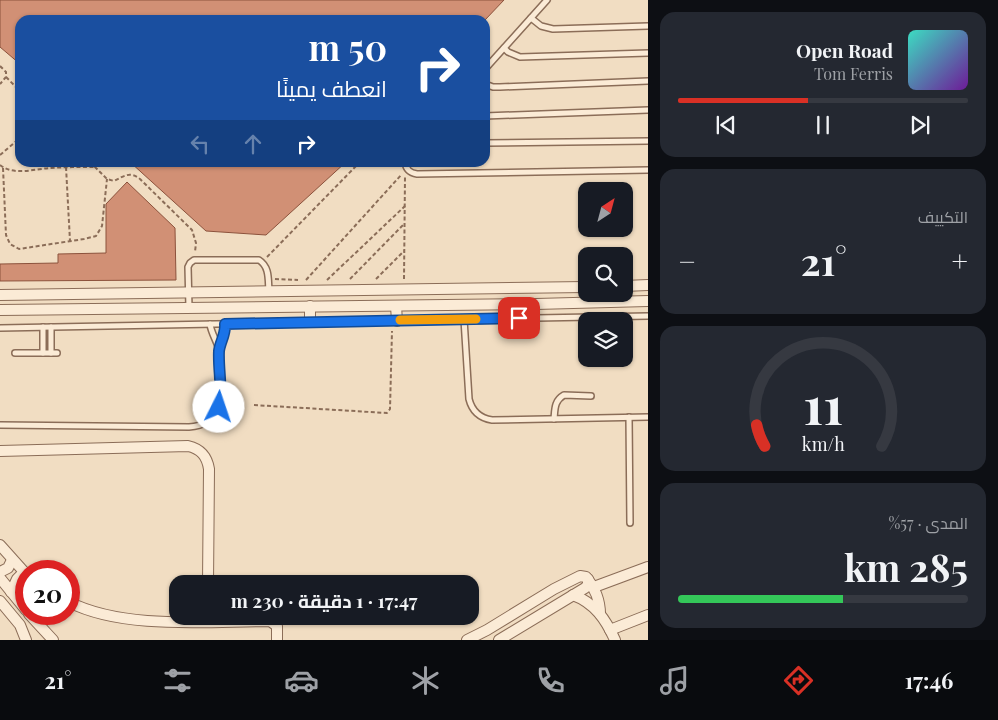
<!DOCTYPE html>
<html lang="ar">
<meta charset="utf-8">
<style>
:root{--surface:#171b24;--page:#242831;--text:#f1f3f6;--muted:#9ea1a6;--line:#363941;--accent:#d93025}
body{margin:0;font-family:"Playfair Display",Cairo,serif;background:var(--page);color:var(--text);direction:rtl;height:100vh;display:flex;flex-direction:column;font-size:19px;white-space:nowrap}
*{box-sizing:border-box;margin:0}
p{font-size:16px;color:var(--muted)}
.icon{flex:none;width:28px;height:28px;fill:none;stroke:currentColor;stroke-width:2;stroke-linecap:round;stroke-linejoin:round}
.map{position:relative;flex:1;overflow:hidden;direction:ltr}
.drawer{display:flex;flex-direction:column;gap:12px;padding:12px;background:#0d0f14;width:350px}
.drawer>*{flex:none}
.banner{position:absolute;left:15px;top:15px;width:475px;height:152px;border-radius:15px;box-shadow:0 1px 4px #0004;direction:rtl;background:#1a4fa0;color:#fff;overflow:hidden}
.needle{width:32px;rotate:36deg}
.fabs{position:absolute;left:578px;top:182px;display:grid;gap:10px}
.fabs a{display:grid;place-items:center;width:55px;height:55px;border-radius:10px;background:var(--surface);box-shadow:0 1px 4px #0004;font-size:25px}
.speed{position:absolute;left:15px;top:560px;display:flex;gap:10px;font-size:25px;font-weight:700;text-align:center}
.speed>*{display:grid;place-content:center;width:65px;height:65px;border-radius:50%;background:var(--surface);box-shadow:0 1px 4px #0004;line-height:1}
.speed .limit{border:8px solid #d22;background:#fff;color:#111}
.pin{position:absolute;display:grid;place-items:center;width:42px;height:42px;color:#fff;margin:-21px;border-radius:10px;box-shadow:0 2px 8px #0006}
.me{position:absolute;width:55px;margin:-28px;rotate:4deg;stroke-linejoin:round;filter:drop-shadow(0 0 4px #0008)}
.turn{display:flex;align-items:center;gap:18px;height:105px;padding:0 20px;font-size:22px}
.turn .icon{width:65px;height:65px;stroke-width:2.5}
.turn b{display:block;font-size:35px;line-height:42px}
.lanes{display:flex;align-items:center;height:48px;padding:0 20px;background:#0003;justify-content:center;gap:25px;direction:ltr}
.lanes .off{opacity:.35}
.big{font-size:38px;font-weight:700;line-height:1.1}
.drawer .card{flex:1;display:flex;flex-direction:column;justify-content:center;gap:8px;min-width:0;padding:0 18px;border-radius:15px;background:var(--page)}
.drawer .dial{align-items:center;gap:0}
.dial svg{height:130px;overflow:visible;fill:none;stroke:var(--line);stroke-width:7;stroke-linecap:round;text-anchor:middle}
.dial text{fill:var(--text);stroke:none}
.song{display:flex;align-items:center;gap:15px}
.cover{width:60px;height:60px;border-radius:8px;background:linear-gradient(135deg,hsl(170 70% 55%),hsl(280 70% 35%))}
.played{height:5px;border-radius:2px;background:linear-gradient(90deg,var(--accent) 45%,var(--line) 45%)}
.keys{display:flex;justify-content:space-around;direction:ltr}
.heat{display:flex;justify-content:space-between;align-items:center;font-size:28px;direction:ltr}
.charge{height:8px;border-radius:4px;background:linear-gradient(90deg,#34c759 57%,var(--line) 0)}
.trip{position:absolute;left:169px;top:575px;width:310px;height:50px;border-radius:15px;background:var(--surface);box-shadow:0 1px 4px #0004;font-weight:700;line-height:50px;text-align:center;direction:rtl}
.menu{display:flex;height:80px;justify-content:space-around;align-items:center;background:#090b0e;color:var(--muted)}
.menu .icon{width:35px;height:35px}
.menu .active{color:var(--accent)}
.menu b{font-size:22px;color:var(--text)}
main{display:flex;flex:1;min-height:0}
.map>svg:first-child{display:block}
.building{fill:#d19075;stroke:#8c523c}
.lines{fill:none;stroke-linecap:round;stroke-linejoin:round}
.service-casing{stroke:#8b6d58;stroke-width:8}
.minor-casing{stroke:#8b6d58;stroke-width:12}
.path{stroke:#8b6d58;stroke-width:2;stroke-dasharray:4 2.5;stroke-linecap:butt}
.service{stroke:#fbebd6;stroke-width:5}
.minor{stroke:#fbebd6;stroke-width:10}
.route-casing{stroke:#114b97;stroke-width:12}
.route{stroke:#1a73e8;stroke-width:9}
.slow{stroke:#f59e0b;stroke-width:9}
</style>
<main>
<section class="drawer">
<div class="card">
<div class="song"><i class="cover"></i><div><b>Open Road</b><p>Tom Ferris</p></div></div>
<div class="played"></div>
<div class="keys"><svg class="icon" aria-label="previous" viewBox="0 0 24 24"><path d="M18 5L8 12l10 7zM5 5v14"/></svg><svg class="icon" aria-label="pause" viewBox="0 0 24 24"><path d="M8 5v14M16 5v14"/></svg><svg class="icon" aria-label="next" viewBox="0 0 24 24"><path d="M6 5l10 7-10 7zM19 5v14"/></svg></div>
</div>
<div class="card"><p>التكييف</p>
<div class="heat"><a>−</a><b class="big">21°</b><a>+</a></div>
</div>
<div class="card dial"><svg viewBox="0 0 100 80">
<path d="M14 69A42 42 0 1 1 86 69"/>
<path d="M14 69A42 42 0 0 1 9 56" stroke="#d93025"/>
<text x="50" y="56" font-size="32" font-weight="700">11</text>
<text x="50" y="72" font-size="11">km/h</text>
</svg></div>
<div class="card"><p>المدى · 57%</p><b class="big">285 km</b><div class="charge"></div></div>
</section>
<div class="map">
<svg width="648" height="640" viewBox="0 0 648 640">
<rect width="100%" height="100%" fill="#f1ddc2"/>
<g class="building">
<path d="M0,0h504l-19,20h-465v44l-20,-17z"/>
<path d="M130,162h216l-80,73 -60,-4z"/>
<path d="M127,182l48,46 1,52 -176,1v-17l58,-1v-9l48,-1v-49z"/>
</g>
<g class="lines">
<defs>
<g id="service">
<path d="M531,18l10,8 12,3 95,-3"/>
<path d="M504,48l4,4 12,5 128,-4"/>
<path d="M485,69l62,-69"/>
<path d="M485,84l8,3h7l148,-6"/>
<path d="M485,116l163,-6"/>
<path d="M485,143l163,-2"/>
<path d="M405,162c1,8 5,11 12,12l231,-4"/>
<path d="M189,308l-1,-41 2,-4 4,-3h65c11,7 9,20 10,32"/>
<path d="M464,319l5,80c3,12 10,19 23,21l156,-3"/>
<path d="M43,327v26"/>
<path d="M0,328l648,-12"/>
<path d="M219,348l5,-12 1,-12"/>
<path d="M15,353h42"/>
<path d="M51,353v-26"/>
<path d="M629,417l1,106"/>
<path d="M554,419c1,-10 0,-18 10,-24l27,1"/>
<path d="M0,425l189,2c33,-2 32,-28 31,-53 0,-8 0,-16 -1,-24 -2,-9 -8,-17 -9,-26"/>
</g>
<g id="minor">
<path d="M624,286l24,-1"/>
<path d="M0,295l586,-8"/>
<path d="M310,306v16"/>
<path d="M396,306l1,15"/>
<path d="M0,310l536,-6 112,-3"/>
<path d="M0,451l188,-5c13,3 19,10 21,23l-1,115"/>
<path d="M0,545l26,29"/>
<path d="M0,572l8,-4 4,-8"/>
<path d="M0,578l26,32"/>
<path d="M594,587l54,-20"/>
<path d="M11,592l6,-13 7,-7"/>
<path d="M573,595c22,8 33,25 42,45"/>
<path d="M0,601l20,24 6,15"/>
<path d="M69,602c55,28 140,19 201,19l7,5v14"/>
<path d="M29,614l24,26"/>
<path d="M610,630l38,-15"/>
<path d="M467,640l20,-10 67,-41 26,-13 6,1c9,11 14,22 14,37"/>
<path d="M499,640l86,-52 3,-3v-6"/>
</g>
</defs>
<use href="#service" class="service-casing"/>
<use href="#minor" class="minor-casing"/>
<g class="path">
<path d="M0,66l6,6v5l-6,7"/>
<path d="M6,77l14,14"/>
<path d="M0,155l20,-17"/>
<path d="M48,162v6"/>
<path d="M90,162l17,17 7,2c10,-5 16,-10 26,-2l52,51 4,13 -1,9"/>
<path d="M0,165c14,11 34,4 50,3 15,-1 29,-1 44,-1"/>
<path d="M66,167l4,74"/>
<path d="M3,168l3,67 4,9 9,5 65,-10 12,-3 6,-10 5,-47"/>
<path d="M267,257l93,-95"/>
<path d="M275,279l23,1"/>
<path d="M350,279l54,-55"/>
<path d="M376,279l28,-28"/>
<path d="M404,279l1,-102"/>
<path d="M306,280l96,-106"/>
<path d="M327,280l78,-74"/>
<path d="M254,405l133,8 3,-4 2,-78"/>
</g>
<use href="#service" class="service"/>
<use href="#minor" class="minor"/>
</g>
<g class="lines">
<defs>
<path id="route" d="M219,407c4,-18 -1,-37 0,-56 1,-9 7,-17 6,-27l294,-6"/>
</defs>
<use href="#route" class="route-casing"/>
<use href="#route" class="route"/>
<path class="slow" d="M400,320l76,-1"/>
</g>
</svg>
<div class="fabs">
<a><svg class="needle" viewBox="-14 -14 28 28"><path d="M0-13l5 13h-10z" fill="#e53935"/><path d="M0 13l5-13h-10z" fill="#9ea1a6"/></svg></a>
<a><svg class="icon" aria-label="search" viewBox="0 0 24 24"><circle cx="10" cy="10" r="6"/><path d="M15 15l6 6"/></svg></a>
<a><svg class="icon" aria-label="layers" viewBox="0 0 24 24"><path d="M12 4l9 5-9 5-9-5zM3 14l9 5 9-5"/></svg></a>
</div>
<div class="speed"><div class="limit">20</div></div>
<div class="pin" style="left:519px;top:318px;background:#d93025"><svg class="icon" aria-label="arrive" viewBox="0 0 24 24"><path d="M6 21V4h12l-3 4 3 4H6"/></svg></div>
<svg class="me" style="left:219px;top:407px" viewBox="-20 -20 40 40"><circle r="19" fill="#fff"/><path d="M0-13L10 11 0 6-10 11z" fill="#1a73e8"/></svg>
<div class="trip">17:47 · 1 دقيقة · 230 m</div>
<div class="banner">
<div class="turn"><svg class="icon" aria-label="right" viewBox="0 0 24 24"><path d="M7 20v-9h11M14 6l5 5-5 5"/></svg><div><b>50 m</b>انعطف يمينًا</div></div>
<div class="lanes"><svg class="icon off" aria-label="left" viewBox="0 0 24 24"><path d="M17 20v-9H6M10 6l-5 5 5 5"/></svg><svg class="icon off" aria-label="ahead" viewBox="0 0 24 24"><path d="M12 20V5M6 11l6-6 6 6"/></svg><svg class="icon" aria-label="right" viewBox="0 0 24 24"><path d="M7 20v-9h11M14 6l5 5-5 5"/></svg></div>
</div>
</div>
</main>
<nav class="menu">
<b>17:46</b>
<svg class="icon active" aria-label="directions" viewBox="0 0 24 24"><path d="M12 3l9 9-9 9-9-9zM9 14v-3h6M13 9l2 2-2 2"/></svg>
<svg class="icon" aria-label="music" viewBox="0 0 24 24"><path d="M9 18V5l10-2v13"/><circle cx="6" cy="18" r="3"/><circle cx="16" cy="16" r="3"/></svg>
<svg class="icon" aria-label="phone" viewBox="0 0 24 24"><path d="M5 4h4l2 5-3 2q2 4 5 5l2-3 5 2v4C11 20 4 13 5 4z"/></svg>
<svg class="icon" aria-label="climate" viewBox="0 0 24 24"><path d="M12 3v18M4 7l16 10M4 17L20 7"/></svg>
<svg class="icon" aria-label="car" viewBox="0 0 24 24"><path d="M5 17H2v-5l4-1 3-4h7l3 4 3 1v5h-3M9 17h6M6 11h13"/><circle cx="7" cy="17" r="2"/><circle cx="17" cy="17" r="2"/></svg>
<svg class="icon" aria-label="filters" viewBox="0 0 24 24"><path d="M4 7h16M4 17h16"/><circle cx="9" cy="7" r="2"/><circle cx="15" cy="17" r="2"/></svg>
<b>21°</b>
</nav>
